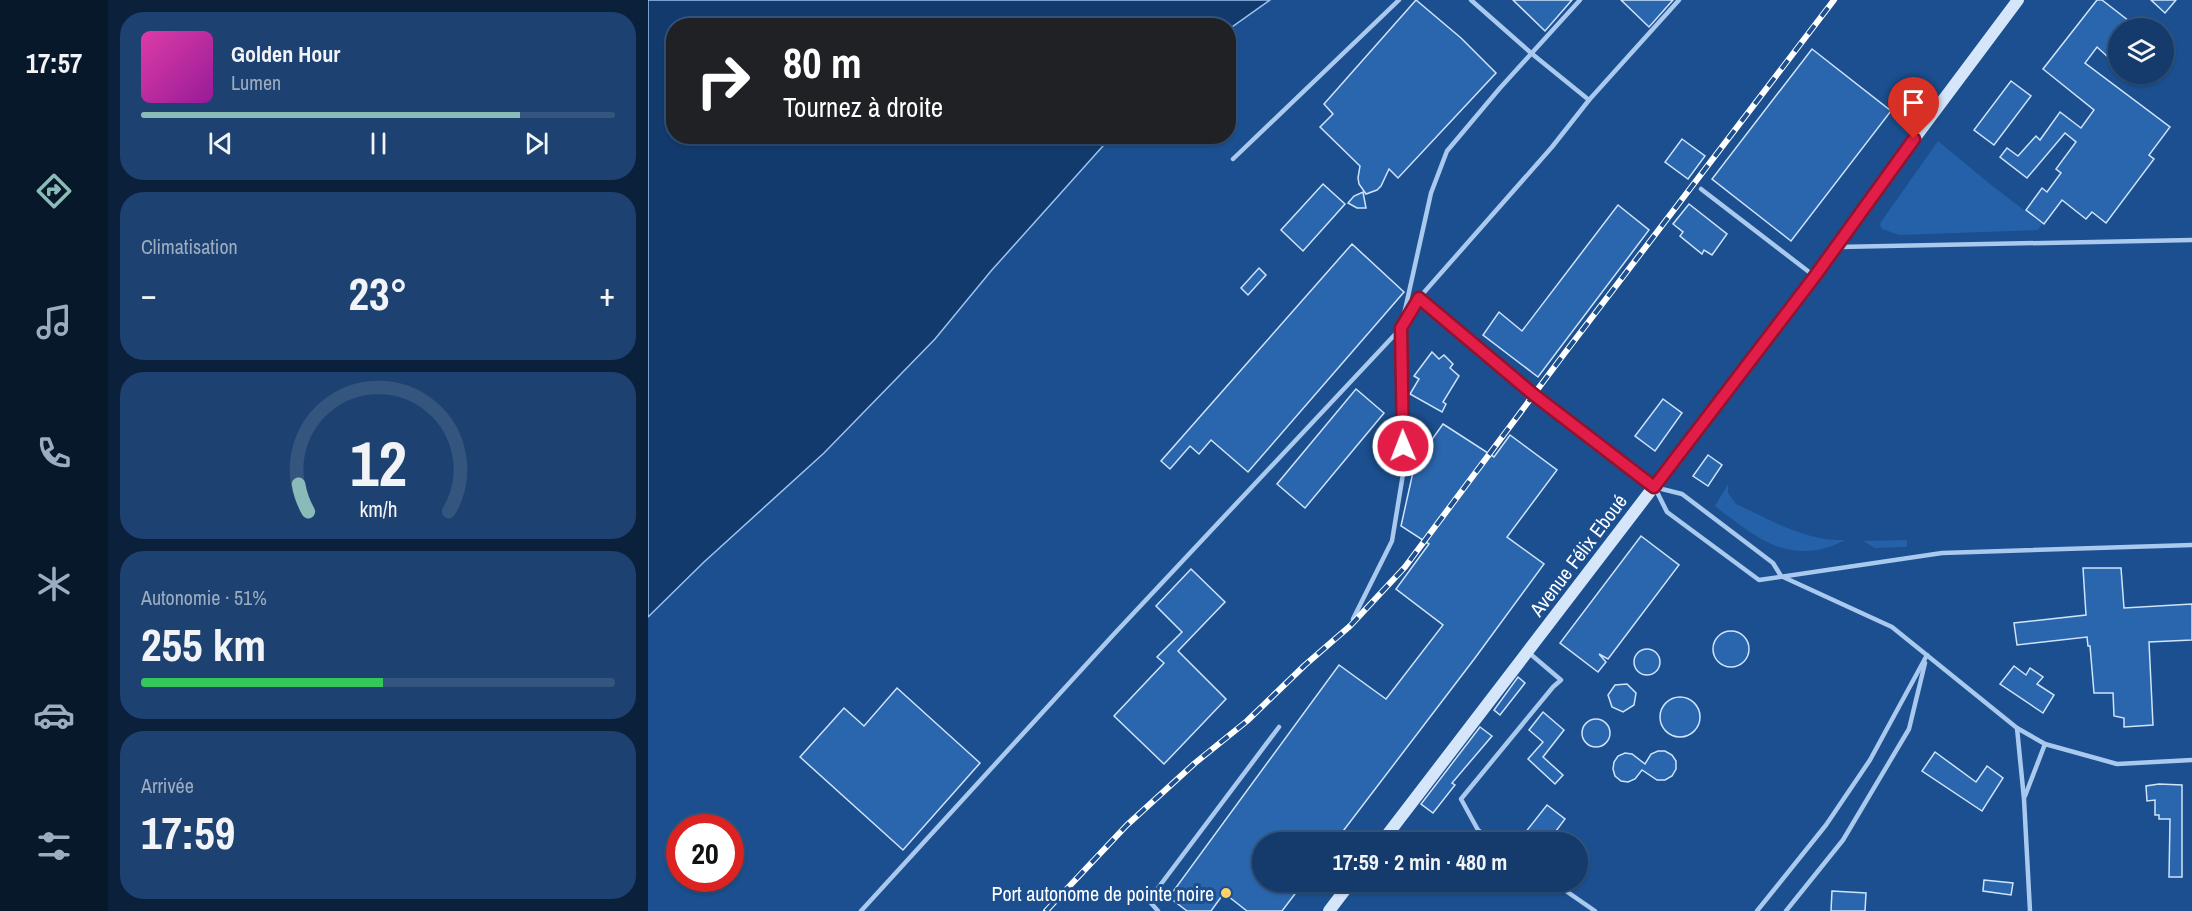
<!DOCTYPE html>
<html lang="fr">
<meta charset="utf-8">
<style>
:root{--surface:#143b6b;--page:#1d4271;--text:#f1f3f6;--muted:#9dadc1;--line:#33557e;--accent:#8bbbb9}
body{margin:0;font-family:"Archivo Narrow",sans-serif;background:var(--page);color:var(--text);height:100vh;display:flex;flex-direction:column;font-size:22px;white-space:nowrap}
*{box-sizing:border-box;margin:0}
p{font-size:20px;color:var(--muted)}
.icon{flex:none;width:33px;height:33px;fill:none;stroke:currentColor;stroke-width:2;stroke-linecap:round;stroke-linejoin:round}
.map{position:relative;flex:1;overflow:hidden}
.side{display:flex;flex-direction:column;gap:12px;padding:12px;background:#0b203b;width:540px}
.side>*{flex:none}
.top-card{position:absolute;left:18px;top:18px;width:570px;height:126px;border-radius:24px;box-shadow:0 2px 4px #0004,0 0 0 2px var(--line);background:#202124;color:#fff;overflow:hidden}
.fabs{position:absolute;left:1460px;top:18px;display:grid;gap:12px}
.fabs a{display:grid;place-items:center;width:66px;height:66px;border-radius:50%;background:var(--surface);box-shadow:0 2px 4px #0004,0 0 0 2px var(--line);font-size:30px}
.speed{position:absolute;left:18px;top:814px;display:flex;gap:12px;font-size:30px;font-weight:700;text-align:center}
.speed>*{display:grid;place-content:center;width:78px;height:78px;border-radius:50%;background:var(--surface);box-shadow:0 2px 4px #0004,0 0 0 2px var(--line);line-height:1}
.speed .limit{border:9px solid #d22;background:#fff;color:#111}
.pin{position:absolute;display:grid;place-items:center;width:51px;height:51px;color:#fff;margin:-62px -26px;border-radius:50% 50% 50% 0;rotate:-45deg;box-shadow:0 0 6px #0007}
.pin .icon{rotate:45deg}
.me{position:absolute;width:66px;margin:-33px;rotate:359deg;stroke-linejoin:round;filter:drop-shadow(0 0 4px #0008)}
.turn{display:flex;align-items:center;gap:21px;height:126px;padding:0 18px;font-size:27px}
.turn .icon{width:78px;height:78px;stroke-width:2.5}
.turn b{display:block;font-size:42px;line-height:51px}
.big{font-size:45px;font-weight:700;line-height:1.1}
.side .tile{flex:1;display:flex;flex-direction:column;justify-content:center;gap:9px;min-width:0;padding:0 21px;border-radius:24px;background:var(--page)}
.side .dial{align-items:center;gap:0}
.dial svg{height:156px;overflow:visible;fill:none;stroke:var(--line);stroke-width:7;stroke-linecap:round;text-anchor:middle}
.dial text{fill:var(--text);stroke:none}
.song{display:flex;align-items:center;gap:18px}
.cover{width:72px;height:72px;border-radius:9px;background:linear-gradient(135deg,hsl(320 70% 55%),hsl(300 70% 35%))}
.played{height:6px;border-radius:3px;background:linear-gradient(90deg,var(--accent) 80%,var(--line) 80%)}
.keys{display:flex;justify-content:space-around;direction:ltr}
.heat{display:flex;justify-content:space-between;align-items:center;font-size:33px;direction:ltr}
.charge{height:9px;border-radius:4px;background:linear-gradient(90deg,#34c759 51%,var(--line) 0)}
.trip{position:absolute;left:604px;top:832px;width:336px;height:60px;border-radius:30px;background:var(--surface);box-shadow:0 2px 4px #0004,0 0 0 2px var(--line);font-weight:700;line-height:60px;text-align:center}
main{display:flex;flex:1;min-height:0}
.tabs{display:flex;flex-direction:column;width:108px;justify-content:space-around;align-items:center;background:#08182b;color:var(--muted)}
.tabs .icon{width:42px;height:42px}
.tabs .current{color:var(--accent)}
.tabs b{font-size:27px;color:var(--text)}
.map>svg:first-child{display:block}
.green{fill:#2461a8}
.water{fill:#123a6d;stroke:#9cc4f0;stroke-width:1.5}
.building{fill:#2a66ad;stroke:#cfe3fa;stroke-width:1.5}
.lines{fill:none;stroke-linecap:round;stroke-linejoin:round}
.lane{stroke:#a9c9ee;stroke-width:4.5}
.secondary{stroke:#d6e6fa;stroke-width:12}
.rail-casing{stroke:#fff;stroke-width:6}
.rail{stroke:#1b4f8f;stroke-width:4;stroke-dasharray:11;stroke-linecap:butt}
.route-casing{stroke:#92132f;stroke-width:15}
.route{stroke:#e11d48;stroke-width:10}
.poi-dot{fill:#ffd166;stroke:#1b4f8f;stroke-width:2}
.labels{text-anchor:middle;dominant-baseline:central;stroke-width:6;stroke-linejoin:round;paint-order:stroke}
.street-label{font-size:20px;fill:#fff;stroke:#1b4f8f}
.poi-label{font-size:20px;fill:#fff;stroke:#1b4f8f;text-anchor:end}
</style>
<main>
<nav class="tabs">
<b>17:57</b>
<svg class="icon current" aria-label="directions" viewBox="0 0 24 24"><path d="M12 3l9 9-9 9-9-9zM9 14v-3h6M13 9l2 2-2 2"/></svg>
<svg class="icon" aria-label="music" viewBox="0 0 24 24"><path d="M9 18V5l10-2v13"/><circle cx="6" cy="18" r="3"/><circle cx="16" cy="16" r="3"/></svg>
<svg class="icon" aria-label="phone" viewBox="0 0 24 24"><path d="M5 4h4l2 5-3 2q2 4 5 5l2-3 5 2v4C11 20 4 13 5 4z"/></svg>
<svg class="icon" aria-label="climate" viewBox="0 0 24 24"><path d="M12 3v18M4 7l16 10M4 17L20 7"/></svg>
<svg class="icon" aria-label="car" viewBox="0 0 24 24"><path d="M5 17H2v-5l4-1 3-4h7l3 4 3 1v5h-3M9 17h6M6 11h13"/><circle cx="7" cy="17" r="2"/><circle cx="17" cy="17" r="2"/></svg>
<svg class="icon" aria-label="filters" viewBox="0 0 24 24"><path d="M4 7h16M4 17h16"/><circle cx="9" cy="7" r="2"/><circle cx="15" cy="17" r="2"/></svg>
</nav>
<section class="side">
<div class="tile">
<div class="song"><i class="cover"></i><div><b>Golden Hour</b><p>Lumen</p></div></div>
<div class="played"></div>
<div class="keys"><svg class="icon" aria-label="previous" viewBox="0 0 24 24"><path d="M18 5L8 12l10 7zM5 5v14"/></svg><svg class="icon" aria-label="pause" viewBox="0 0 24 24"><path d="M8 5v14M16 5v14"/></svg><svg class="icon" aria-label="next" viewBox="0 0 24 24"><path d="M6 5l10 7-10 7zM19 5v14"/></svg></div>
</div>
<div class="tile"><p>Climatisation</p>
<div class="heat"><a>−</a><b class="big">23°</b><a>+</a></div>
</div>
<div class="tile dial"><svg viewBox="0 0 100 80">
<path d="M14 69A42 42 0 1 1 86 69"/>
<path d="M14 69A42 42 0 0 1 9 55" stroke="#8bbbb9"/>
<text x="50" y="56" font-size="32" font-weight="700">12</text>
<text x="50" y="72" font-size="11">km/h</text>
</svg></div>
<div class="tile"><p>Autonomie · 51%</p><b class="big">255 km</b><div class="charge"></div></div>
<div class="tile"><p>Arrivée</p><b class="big">17:59</b></div>
</section>
<div class="map">
<svg width="1544" height="911" viewBox="0 0 1544 911">
<rect width="100%" height="100%" fill="#1b4f8f"/>
<g class="green">
<path d="M1290,141l52,43 52,40 -4,6 -139,5 -17,-6 -2,-4 1,-3z"/>
<path d="M1080,484v9l8,11c35,16 69,37 109,36 -54,28 -89,-2 -130,-34z"/>
<path d="M1259,540v7l-32,1 -12,-7z"/>
</g>
<path class="water" d="M0,0h622l-41,29 -1,-3h-554v110l437,1 -120,134 -56,68 -111,114 -120,109 -56,55z"/>
<g class="building">
<path d="M768,0l45,38 35,35 -98,105 -9,-9 -8,17 -4,4 -11,4 -7,-10 -1,-6 2,-12 -40,-39 13,-13 -9,-10z"/>
<path d="M865,0h59l-27,31z"/>
<path d="M973,0h52l-24,27z"/>
<path d="M1449,0h5l36,28h-20v38l-21,-19 -12,16 85,64 -21,28 5,4 -48,64 -14,-11 -6,7 -24,-19 -18,24 -18,-14 16,-22 5,4 14,-19 -5,-4 20,-27 -11,-9 -38,45 -27,-21 7,-9 11,8 18,-20 4,4 20,-28 21,16 13,-18 -51,-41z"/>
<path d="M1503,0h25l-11,13z"/>
<path d="M1164,49l79,62 -100,130 -79,-62z"/>
<path d="M1363,81l20,15 -37,49 -20,-15z"/>
<path d="M1034,139l23,17 -17,23 -23,-17z"/>
<path d="M675,184l22,20 -42,47 -22,-21z"/>
<path d="M715,192l3,16h-9l-9,-5 6,-7z"/>
<path d="M1041,204l38,30 -15,21 -8,-5 -2,4 -22,-18 3,-4 -10,-8z"/>
<path d="M970,205l31,25 -111,147 -55,-42 16,-23 23,19z"/>
<path d="M704,244l52,48 -156,180 -37,-32 -12,14 -9,-8 -20,23 -9,-8z"/>
<path d="M611,268l7,7 -18,20 -7,-7z"/>
<path d="M784,352l7,7 5,-4 9,9 -3,4 9,8 -16,26 3,2 -4,8 -32,-18 9,-15 -5,-3z"/>
<path d="M708,389l28,24 -79,95 -28,-24z"/>
<path d="M1015,399l19,14 -27,38 -20,-15z"/>
<path d="M795,424l51,33 16,-22 47,35 -50,67 37,27 -69,94 -141,185h-71v39h41l-22,29h-35l-23,-18 -13,18h-24l-18,-14 170,-232 47,34 57,-74 -47,-36 33,-45 -28,-18 14,-63z"/>
<path d="M1060,455l14,10 -14,21 -15,-10z"/>
<path d="M993,536l38,29 -71,94 -9,-5 7,8 -8,10 -38,-29z"/>
<path d="M1435,568h38l3,40 68,-4v36l-43,2 4,83 -29,2v-9l-10,-2 -1,-23h-19l-4,-47h-2l-1,-9 -70,8 -3,-22 72,-8z"/>
<path d="M543,569l34,33 -47,49 48,48 -62,65 -50,-48 50,-53 -7,-6 25,-25 -26,-26z"/>
<circle cx="1083" cy="649" r="18"/>
<circle cx="999" cy="662" r="13"/>
<path d="M1366,666l12,9 4,-7 13,9 -6,7 17,11 -11,18 -43,-29z"/>
<path d="M870,677l7,6 -25,32 -6,-5z"/>
<path d="M979,684l9,9 -2,12 -11,7 -11,-5 -4,-12 7,-10z"/>
<path d="M249,688l83,75 -77,87 -103,-93 44,-49 20,18z"/>
<circle cx="1032" cy="717" r="20"/>
<path d="M895,712l21,18 -21,27 20,18 -8,9 -27,-25 15,-17 -14,-12z"/>
<circle cx="948" cy="733" r="14"/>
<path d="M832,727l12,9 -40,47 3,2 -22,28 -12,-9z"/>
<path d="M1010,751h7l7,4 4,6v8l-4,7 -7,4h-8l-15,-10 -7,9 -7,3 -7,-1 -6,-5 -2,-7 1,-7 4,-6 7,-3 7,1 13,10 6,-10z"/>
<path d="M1287,752l41,30 11,-16 16,12 -21,33 -60,-40z"/>
<path d="M1511,784l23,1v92h-13l1,-58h-11v-4h-4v-15l-8,1 -1,-15z"/>
<path d="M899,805l18,14 -18,24h-30z"/>
<path d="M1336,880l29,3 -2,12 -28,-4z"/>
<path d="M1184,891l34,2 -1,18h-34z"/>
</g>
<g class="lines">
<g class="lane">
<path d="M823,0l60,53 58,47"/>
<path d="M585,159l166,-159"/>
<path d="M1053,189l112,86"/>
<path d="M1190,247l354,-7"/>
<path d="M771,298l114,96 121,93 28,7 91,69 8,13 111,51 125,101 28,16 72,20 75,-4"/>
<path d="M1007,488l12,24 92,68 183,-27 250,-8"/>
<path d="M705,619l39,-78 12,-73 -3,-140 30,-135 16,-42 53,-63 80,-88"/>
<path d="M1369,728l7,71 6,112"/>
<path d="M1377,796l20,-52"/>
<path d="M849,843l-19,-13 -17,-31 92,-112 8,-7 -33,-28"/>
<path d="M905,882l42,29"/>
<path d="M213,911l254,-278 286,-305 18,-30 133,-151 37,-47 90,-100"/>
<path d="M510,911l-8,-9 2,-6 127,-169"/>
<path d="M1109,911l69,-86 44,-65 57,-105"/>
<path d="M1138,911l57,-71 66,-111 16,-66"/>
</g>
<g class="secondary">
<path d="M733,843l434,-567 99,-137 104,-139"/>
<path d="M681,911l22,-29"/>
</g>
<defs>
<path id="rail" d="M398,911l81,-86 68,-62 52,-42 58,-56 45,-39 55,-59 159,-213 270,-354"/>
</defs>
<use href="#rail" class="rail-casing"/>
<use href="#rail" class="rail"/>
</g>
<g class="lines">
<defs>
<path id="route" d="M755,446l-2,-118 18,-30 114,96 121,93 161,-211 99,-137"/>
</defs>
<use href="#route" class="route-casing"/>
<use href="#route" class="route"/>
</g>
<circle class="poi-dot" cx="578" cy="893" r="6"/>
<g class="labels">
<g class="street-label">
<text transform="translate(930 555) rotate(-53)">Avenue Félix Eboué</text>
</g>
<g class="poi-label">
<text x="566" y="893">Port autonome de pointe noire</text>
</g>
</g>
</svg>
<div class="fabs">
<a><svg class="icon" aria-label="layers" viewBox="0 0 24 24"><path d="M12 4l9 5-9 5-9-5zM3 14l9 5 9-5"/></svg></a>
</div>
<div class="speed"><div class="limit">20</div></div>
<div class="pin" style="left:1266px;top:139px;background:#d93025"><svg class="icon" aria-label="arrive" viewBox="0 0 24 24"><path d="M6 21V4h12l-3 4 3 4H6"/></svg></div>
<svg class="me" style="left:755px;top:446px" viewBox="-20 -20 40 40"><circle r="17" fill="#e11d48" stroke="#fff" stroke-width="3"/><path d="M0-11L8 9 0 5-8 9z" fill="#fff"/></svg>
<div class="trip">17:59 · 2 min · 480 m</div>
<div class="top-card">
<div class="turn"><svg class="icon" aria-label="right" viewBox="0 0 24 24"><path d="M7 20v-9h11M14 6l5 5-5 5"/></svg><div><b>80 m</b>Tournez à droite</div></div>
</div>
</div>
</main>
